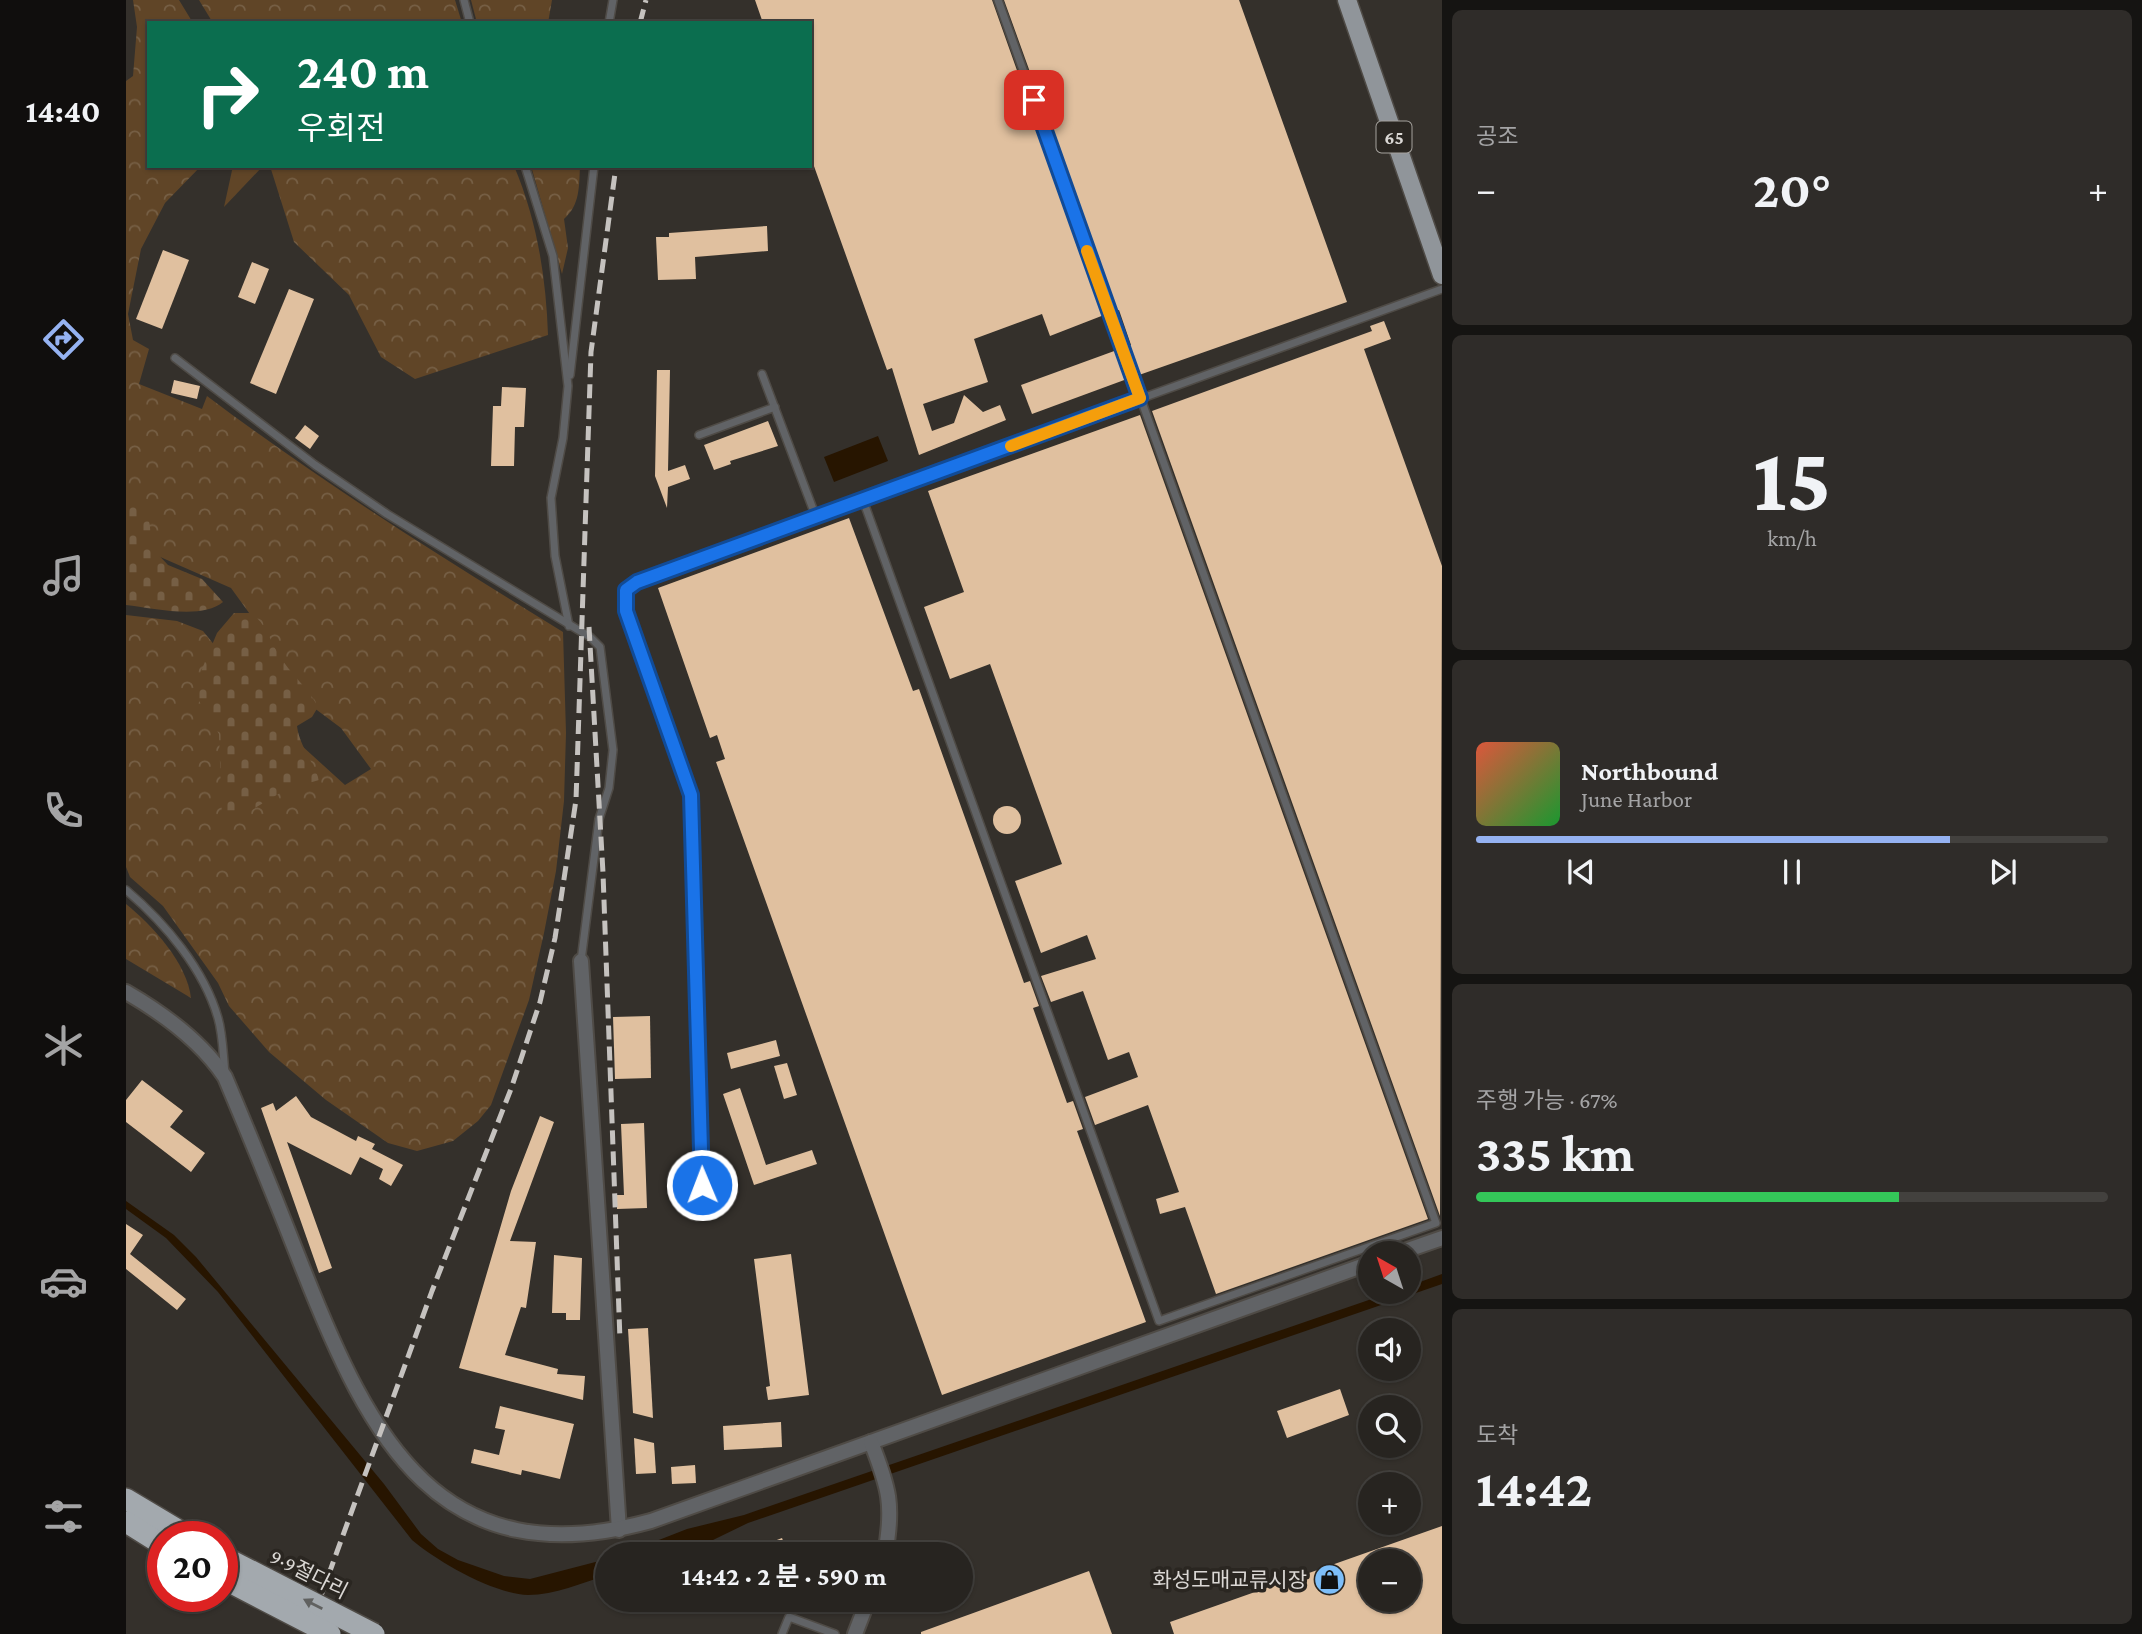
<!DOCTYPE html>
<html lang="ko">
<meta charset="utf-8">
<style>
:root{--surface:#272420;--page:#2f2c29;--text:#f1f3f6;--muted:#a4a4a5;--line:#43413e;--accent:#95b2f1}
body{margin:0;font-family:"Crimson Pro","Noto Sans KR",serif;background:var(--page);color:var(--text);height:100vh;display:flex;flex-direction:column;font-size:26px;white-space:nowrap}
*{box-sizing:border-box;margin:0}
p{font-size:23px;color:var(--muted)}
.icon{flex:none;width:38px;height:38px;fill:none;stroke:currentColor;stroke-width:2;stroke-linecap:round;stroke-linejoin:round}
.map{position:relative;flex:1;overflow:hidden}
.side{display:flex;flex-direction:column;gap:10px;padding:10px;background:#151412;width:700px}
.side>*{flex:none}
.hud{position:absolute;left:21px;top:21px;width:665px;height:147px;border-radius:0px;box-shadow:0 2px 5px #0004,0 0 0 2px var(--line);background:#0b6e4f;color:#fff;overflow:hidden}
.needle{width:46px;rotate:321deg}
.fabs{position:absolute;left:1232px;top:1241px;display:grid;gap:14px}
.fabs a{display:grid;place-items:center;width:63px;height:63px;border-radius:50%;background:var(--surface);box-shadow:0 2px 5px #0004,0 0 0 2px var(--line);font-size:35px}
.speed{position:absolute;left:21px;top:1521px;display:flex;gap:14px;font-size:35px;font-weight:700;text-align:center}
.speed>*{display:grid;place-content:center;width:91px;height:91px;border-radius:50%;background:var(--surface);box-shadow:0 2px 5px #0004,0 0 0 2px var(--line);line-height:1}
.speed .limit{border:10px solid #d22;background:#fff;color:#111}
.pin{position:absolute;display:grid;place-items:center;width:60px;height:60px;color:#fff;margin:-30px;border-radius:14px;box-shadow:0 4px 10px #0006}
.me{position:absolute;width:77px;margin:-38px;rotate:359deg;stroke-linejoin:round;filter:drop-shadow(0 0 5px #0008)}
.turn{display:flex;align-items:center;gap:24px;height:147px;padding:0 35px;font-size:32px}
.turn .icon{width:91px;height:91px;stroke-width:2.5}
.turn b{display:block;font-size:49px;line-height:60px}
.big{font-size:52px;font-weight:700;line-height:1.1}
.side .card{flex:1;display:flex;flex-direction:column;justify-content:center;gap:10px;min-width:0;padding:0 24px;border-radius:10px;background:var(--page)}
.side .dial{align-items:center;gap:0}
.dial b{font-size:91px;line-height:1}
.song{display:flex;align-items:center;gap:21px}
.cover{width:84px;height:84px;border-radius:10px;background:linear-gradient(135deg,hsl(10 70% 55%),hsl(130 70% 35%))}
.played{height:7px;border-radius:4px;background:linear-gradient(90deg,var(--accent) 75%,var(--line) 75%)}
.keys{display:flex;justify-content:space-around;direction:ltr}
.heat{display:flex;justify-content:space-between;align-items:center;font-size:38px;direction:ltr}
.charge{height:10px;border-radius:5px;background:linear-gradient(90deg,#34c759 67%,var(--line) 0)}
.trip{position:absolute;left:469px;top:1542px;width:378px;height:70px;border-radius:35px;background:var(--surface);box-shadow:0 2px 5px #0004,0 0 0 2px var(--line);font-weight:700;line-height:70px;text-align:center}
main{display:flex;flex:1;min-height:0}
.tab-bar{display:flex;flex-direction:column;width:126px;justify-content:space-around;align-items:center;background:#100e0d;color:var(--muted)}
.tab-bar .icon{width:49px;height:49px}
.tab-bar .current{color:var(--accent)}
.tab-bar b{font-size:32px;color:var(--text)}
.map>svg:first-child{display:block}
.forest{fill:url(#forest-crowns)}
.cemetery{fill:url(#cemetery-stones)}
.water{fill:#271500}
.building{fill:#e0c09f;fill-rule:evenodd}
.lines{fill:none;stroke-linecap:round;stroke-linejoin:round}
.lane-casing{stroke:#4f4b46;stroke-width:10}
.street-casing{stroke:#4f4b46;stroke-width:18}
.primary-casing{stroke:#4f4b46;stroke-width:21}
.highway-casing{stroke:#4f4b46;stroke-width:24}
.lane{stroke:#616366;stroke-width:7}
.street{stroke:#616366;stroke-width:14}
.primary{stroke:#90959a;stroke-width:18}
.highway{stroke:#a3a9ae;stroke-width:21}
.rail{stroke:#c5c2bf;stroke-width:5;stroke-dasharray:14 7;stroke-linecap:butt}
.highway-bridge-casing{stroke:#4f4b46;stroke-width:24;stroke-linecap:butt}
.highway-bridge{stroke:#a3a9ae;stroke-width:21}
.oneway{fill:#606160}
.route-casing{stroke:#114b97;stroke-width:18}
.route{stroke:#1a73e8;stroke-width:12}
.slow{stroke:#f59e0b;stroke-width:12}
.labels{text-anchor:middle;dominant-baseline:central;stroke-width:7;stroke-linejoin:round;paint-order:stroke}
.shield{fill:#2a2621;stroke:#a5a29e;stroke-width:2}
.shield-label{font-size:19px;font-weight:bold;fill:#dad7d4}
.street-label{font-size:21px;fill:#dad7d4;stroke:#2a2621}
.poi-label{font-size:21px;fill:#dad7d4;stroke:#2a2621;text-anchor:end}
</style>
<main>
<nav class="tab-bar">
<b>14:40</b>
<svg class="icon current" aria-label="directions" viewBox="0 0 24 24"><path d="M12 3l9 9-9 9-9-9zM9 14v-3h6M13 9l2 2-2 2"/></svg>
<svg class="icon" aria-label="music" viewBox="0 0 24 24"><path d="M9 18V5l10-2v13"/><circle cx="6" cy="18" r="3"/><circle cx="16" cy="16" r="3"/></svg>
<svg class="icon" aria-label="phone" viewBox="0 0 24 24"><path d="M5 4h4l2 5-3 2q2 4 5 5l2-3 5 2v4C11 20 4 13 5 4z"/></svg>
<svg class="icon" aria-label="climate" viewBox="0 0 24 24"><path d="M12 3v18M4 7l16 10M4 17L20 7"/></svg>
<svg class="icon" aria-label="car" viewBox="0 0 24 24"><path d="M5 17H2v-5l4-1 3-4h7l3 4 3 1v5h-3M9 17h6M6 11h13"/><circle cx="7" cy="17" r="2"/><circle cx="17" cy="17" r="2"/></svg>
<svg class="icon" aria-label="filters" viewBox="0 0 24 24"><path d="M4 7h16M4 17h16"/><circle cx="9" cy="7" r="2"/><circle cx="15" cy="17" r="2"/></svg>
</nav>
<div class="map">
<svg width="1316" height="1634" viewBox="0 0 1316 1634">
<defs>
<pattern id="forest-crowns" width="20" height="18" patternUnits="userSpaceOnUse" patternTransform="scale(1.75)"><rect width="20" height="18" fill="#604527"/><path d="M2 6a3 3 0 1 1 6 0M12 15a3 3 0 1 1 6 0" fill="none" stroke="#765f45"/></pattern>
<pattern id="cemetery-stones" width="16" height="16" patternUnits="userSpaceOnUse" patternTransform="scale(1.75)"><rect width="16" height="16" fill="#604527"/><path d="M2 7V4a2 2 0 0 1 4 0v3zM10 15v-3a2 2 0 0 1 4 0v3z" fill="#765f45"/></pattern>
</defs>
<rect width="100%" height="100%" fill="#34302b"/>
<g class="forest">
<path d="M7,0h46l14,23h-44v143h52l-36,37 -24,46 -13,65 5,26 16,9 -10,35 63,25 5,-13c114,86 234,161 356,236l3,101 -2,68 -8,70 -12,62 -15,67 -38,105 -13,16 -25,20 -36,10 -29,-8 -62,-43 -57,-48 -40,-46 -11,-23 -55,-77 -33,-29 -4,-10v-252l51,6 26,10 77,95 65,59 26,-16 -30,-41 -59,-44 -22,-56 -29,-40 -105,-46v-461l7,-5 4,-49z"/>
<path d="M73,0h256l7,23h-249z"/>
<path d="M345,0h81l-4,23h-71z"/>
<path d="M107,166h30l-39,41z"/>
<path d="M144,166h244c23,54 32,111 34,169l-133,44 -34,-22 -32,-62 -55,-53z"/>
<path d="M405,166h49c-1,21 0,39 -16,53l4,29 -6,26z"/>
<path d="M0,904c27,22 61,59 65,94l-65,-39z"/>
</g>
<g class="cemetery">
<path d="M0,497l22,16 5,36 15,16 34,14 21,23c-21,18 -70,6 -97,3z"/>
<path d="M108,613h19c16,18 15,23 26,42 11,19 29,32 39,52l-6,10 -15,9c2,19 16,35 22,54l-34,10 -55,33 -8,-3 -3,-86 -20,-33 -2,-20 20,-48z"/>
</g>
<g class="water">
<path d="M752,436l10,25 -54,21 -10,-25z"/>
<path d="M0,1201l48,34 22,22 188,227 37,50 17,15 20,11 46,16 26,3 77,-20v16c-25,8 -52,20 -79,20 -34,-1 -90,-33 -116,-55l-194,-248 -52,-54 -40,-29z"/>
<path d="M1316,1274v10l-694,239 -35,17 -43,14h-47l64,-25 57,-14 648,-223h17v-6z"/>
</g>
<g class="building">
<path d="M629,0h237l112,315 -54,21 -8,-22 -68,25 14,43 -65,22 9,27 22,-8 10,-28 19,17 17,-7 6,15 -87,35 -27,-87 -5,2 -77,-215v-132h-47z"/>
<path d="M878,0h235l108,302 -208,73 -11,-29 3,-1 -12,-35 -3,1z"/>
<path d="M641,226l1,25 -73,6 1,22 -38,1 -2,-43h13v-4z"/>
<path d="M37,250l26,10 -27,69 -26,-10z"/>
<path d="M126,262l17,7 -14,35 -17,-7z"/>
<path d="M163,289l25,10 -38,95 -26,-11z"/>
<path d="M1258,321l7,18 -27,10 78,217 -2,650 -288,-805 220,-80 -2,-5z"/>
<path d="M991,350l10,29 -95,35 -11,-29z"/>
<path d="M531,370h13l-2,101 17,-6 5,14 -22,8 -1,21 -12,-32z"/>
<path d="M48,380l26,6 -3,13 -26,-6z"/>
<path d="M376,387l24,1 -2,39h-9l-1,39h-23l2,-60h8z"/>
<path d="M1014,415l288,804 -212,75 -31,-87 -25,7 -4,-15 23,-7 -31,-87 -53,20 -10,-28 53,-20 -9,-25 -21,8 -25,-69 -32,11 -10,-26 55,-17 -9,-24 -46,18 -26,-72 47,-17 -72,-200 -40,15 -26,-72 40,-15 -36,-101z"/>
<path d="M642,421l10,25 -48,15 1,3 -17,6 -10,-25z"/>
<path d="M179,425l14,11 -9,13 -15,-11z"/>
<path d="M723,518l64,173 6,-2 105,294 6,-2 9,25 -6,2 34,95 6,-2 10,28 -6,2 69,191 -204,73 -226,-633 9,-3 -8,-24 -7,3 -52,-150z"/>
<circle cx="881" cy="820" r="14"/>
<path d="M524,1016l1,62 -36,1 -2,-62z"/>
<path d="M650,1040l4,16 -49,13 -4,-16z"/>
<path d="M661,1063l10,32 -13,4 -10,-33z"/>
<path d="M16,1080l41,31 -13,16 35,26 -14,19 -65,-50v-22z"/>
<path d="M614,1088l26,77 46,-15 5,14 -63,21 -31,-91z"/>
<path d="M170,1096l15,21 45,24 2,-5 17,8 -3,5 31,16 -12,21 -12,-7 4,-10 -23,-12 -9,18 -64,-33 45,126 -13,5 -58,-165 12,-5 3,8z"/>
<path d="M414,1116l14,6 -44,119 26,1 -10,66 -5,-1 -16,48 53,14 -1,5 28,2 -2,24 -124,-32 52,-177z"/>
<path d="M518,1123l3,85 -30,1v-14h7l-3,-71z"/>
<path d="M0,1224l17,11 -13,19 56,45 -9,11 -51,-41z"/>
<path d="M665,1254l18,141 -41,5 -2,-13 4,-1 -16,-127z"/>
<path d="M428,1255l28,3 -2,62h-14v-7h-14z"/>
<path d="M522,1328l5,90 -20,-5 -5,-84z"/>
<path d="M1214,1389l9,26 -62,23 -10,-27z"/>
<path d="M374,1406l74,18 -14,55 -38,-9 -1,5 -50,-12 3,-14 25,6 6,-25 -10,-2z"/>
<path d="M655,1422l1,25 -58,3 -1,-24z"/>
<path d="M508,1438l20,5 2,30 -20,1z"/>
<path d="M569,1465l1,18 -24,1 -1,-17z"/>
<path d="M1316,1526v108h-268l-4,-12zM1244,1561h39v39h-39z"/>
<path d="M656,1538l6,16h-44l-1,-1z"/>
<path d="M963,1571l23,63h-191v-2z"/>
</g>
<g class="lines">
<defs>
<g id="lane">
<path d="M338,0l6,23"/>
<path d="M483,23l4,-23"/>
<path d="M399,166l28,90 15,130 -5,52 -12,60 4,58 14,70"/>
<path d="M49,358l140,107 72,49 203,123 10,10 13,103 -4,38 -10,31 -18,142"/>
<path d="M636,374l54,143"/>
<path d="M444,375l24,-209"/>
<path d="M573,435l76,-28"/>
<path d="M737,500l296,821 277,-98 -438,-1223"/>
<path d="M0,890c39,33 78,79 92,128 5,17 5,37 7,55"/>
<path d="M576,1185l-7,-357 -4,-33 -65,-184v-21l11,-8 805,-293"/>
<path d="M656,1634l7,-17 46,17"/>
</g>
<g id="street">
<path d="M455,961l38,569"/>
<path d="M0,992c38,22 75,49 99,85 27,64 53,128 78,192 67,170 137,310 348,252l719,-258"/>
<path d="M1273,1253l43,-15"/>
<path d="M745,1442c18,46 23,63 14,112"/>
<path d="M729,1634l13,-34"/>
</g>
<path id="primary" d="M1221,0l95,275"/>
<g id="highway">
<path d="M0,1499l62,37"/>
<path d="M0,1522l37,23"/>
</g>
</defs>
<use href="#lane" class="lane-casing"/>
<use href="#street" class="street-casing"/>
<use href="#primary" class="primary-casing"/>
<use href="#highway" class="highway-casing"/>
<use href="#lane" class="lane"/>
<use href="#street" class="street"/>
<use href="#primary" class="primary"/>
<use href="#highway" class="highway"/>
<g class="rail">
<path d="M514,23l6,-23"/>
<path d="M463,627l14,246 17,467"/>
<path d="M181,1634l125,-343 79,-202 29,-87 15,-64 21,-138 15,-448 25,-186"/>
</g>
<defs>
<g id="highway-bridge">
<path d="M96,1556l152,78"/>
<path d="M96,1578l108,56"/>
</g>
</defs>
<use href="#highway-bridge" class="highway-bridge-casing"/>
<use href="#highway-bridge" class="highway-bridge"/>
</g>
<defs><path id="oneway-solid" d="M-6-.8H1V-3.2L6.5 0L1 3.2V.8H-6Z" transform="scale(1.75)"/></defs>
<use class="oneway" href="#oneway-solid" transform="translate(187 1604) rotate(-153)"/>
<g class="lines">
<defs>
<path id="route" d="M576,1185l-11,-390 -65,-184v-21l11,-8 503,-184 -106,-298"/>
</defs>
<use href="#route" class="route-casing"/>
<use href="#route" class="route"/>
<path class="slow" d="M885,446l129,-48 -53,-147"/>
</g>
<defs>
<symbol id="shop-disc" viewBox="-11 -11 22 22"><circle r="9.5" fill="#7dbef9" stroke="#2a2621"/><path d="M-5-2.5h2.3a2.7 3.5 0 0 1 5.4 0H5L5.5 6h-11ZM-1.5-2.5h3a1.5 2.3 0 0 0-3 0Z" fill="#111"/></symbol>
</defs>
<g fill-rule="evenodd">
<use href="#shop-disc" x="1186" y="1562" width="35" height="35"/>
</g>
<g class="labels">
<rect class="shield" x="1250.5" y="121.5" width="35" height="31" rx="5"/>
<g class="shield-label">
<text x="1268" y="137">65</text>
</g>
<g class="street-label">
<text transform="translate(183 1574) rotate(27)">9·9절다리</text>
</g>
<g class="poi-label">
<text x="1181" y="1580">화성도매교류시장</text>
</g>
</g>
</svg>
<div class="fabs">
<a><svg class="needle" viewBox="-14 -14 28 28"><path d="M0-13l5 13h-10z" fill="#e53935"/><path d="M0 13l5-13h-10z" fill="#a4a4a5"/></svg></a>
<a><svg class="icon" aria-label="sound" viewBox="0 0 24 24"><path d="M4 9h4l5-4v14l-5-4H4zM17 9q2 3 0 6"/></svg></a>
<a><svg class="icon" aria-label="search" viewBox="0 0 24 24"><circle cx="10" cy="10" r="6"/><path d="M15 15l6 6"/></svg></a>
<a>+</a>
<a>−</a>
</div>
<div class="speed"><div class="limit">20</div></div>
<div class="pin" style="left:908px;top:100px;background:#d93025"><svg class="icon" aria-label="arrive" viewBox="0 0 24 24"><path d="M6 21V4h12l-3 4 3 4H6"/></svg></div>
<svg class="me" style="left:576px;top:1185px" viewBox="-20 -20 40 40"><circle r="17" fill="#1a73e8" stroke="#fff" stroke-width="3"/><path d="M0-11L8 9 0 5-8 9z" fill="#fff"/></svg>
<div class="trip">14:42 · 2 분 · 590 m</div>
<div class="hud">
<div class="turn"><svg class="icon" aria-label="right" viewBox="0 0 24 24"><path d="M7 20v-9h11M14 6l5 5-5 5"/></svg><div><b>240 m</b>우회전</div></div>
</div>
</div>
<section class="side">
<div class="card"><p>공조</p>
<div class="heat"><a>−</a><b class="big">20°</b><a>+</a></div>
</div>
<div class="card dial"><b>15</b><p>km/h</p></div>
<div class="card">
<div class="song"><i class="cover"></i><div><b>Northbound</b><p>June Harbor</p></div></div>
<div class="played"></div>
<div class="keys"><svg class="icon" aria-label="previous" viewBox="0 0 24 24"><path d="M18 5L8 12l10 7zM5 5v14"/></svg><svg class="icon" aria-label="pause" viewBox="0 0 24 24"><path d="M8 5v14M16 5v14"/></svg><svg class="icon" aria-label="next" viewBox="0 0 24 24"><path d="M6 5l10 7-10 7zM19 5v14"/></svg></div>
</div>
<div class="card"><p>주행 가능 · 67%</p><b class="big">335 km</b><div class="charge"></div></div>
<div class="card"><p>도착</p><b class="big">14:42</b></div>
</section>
</main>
